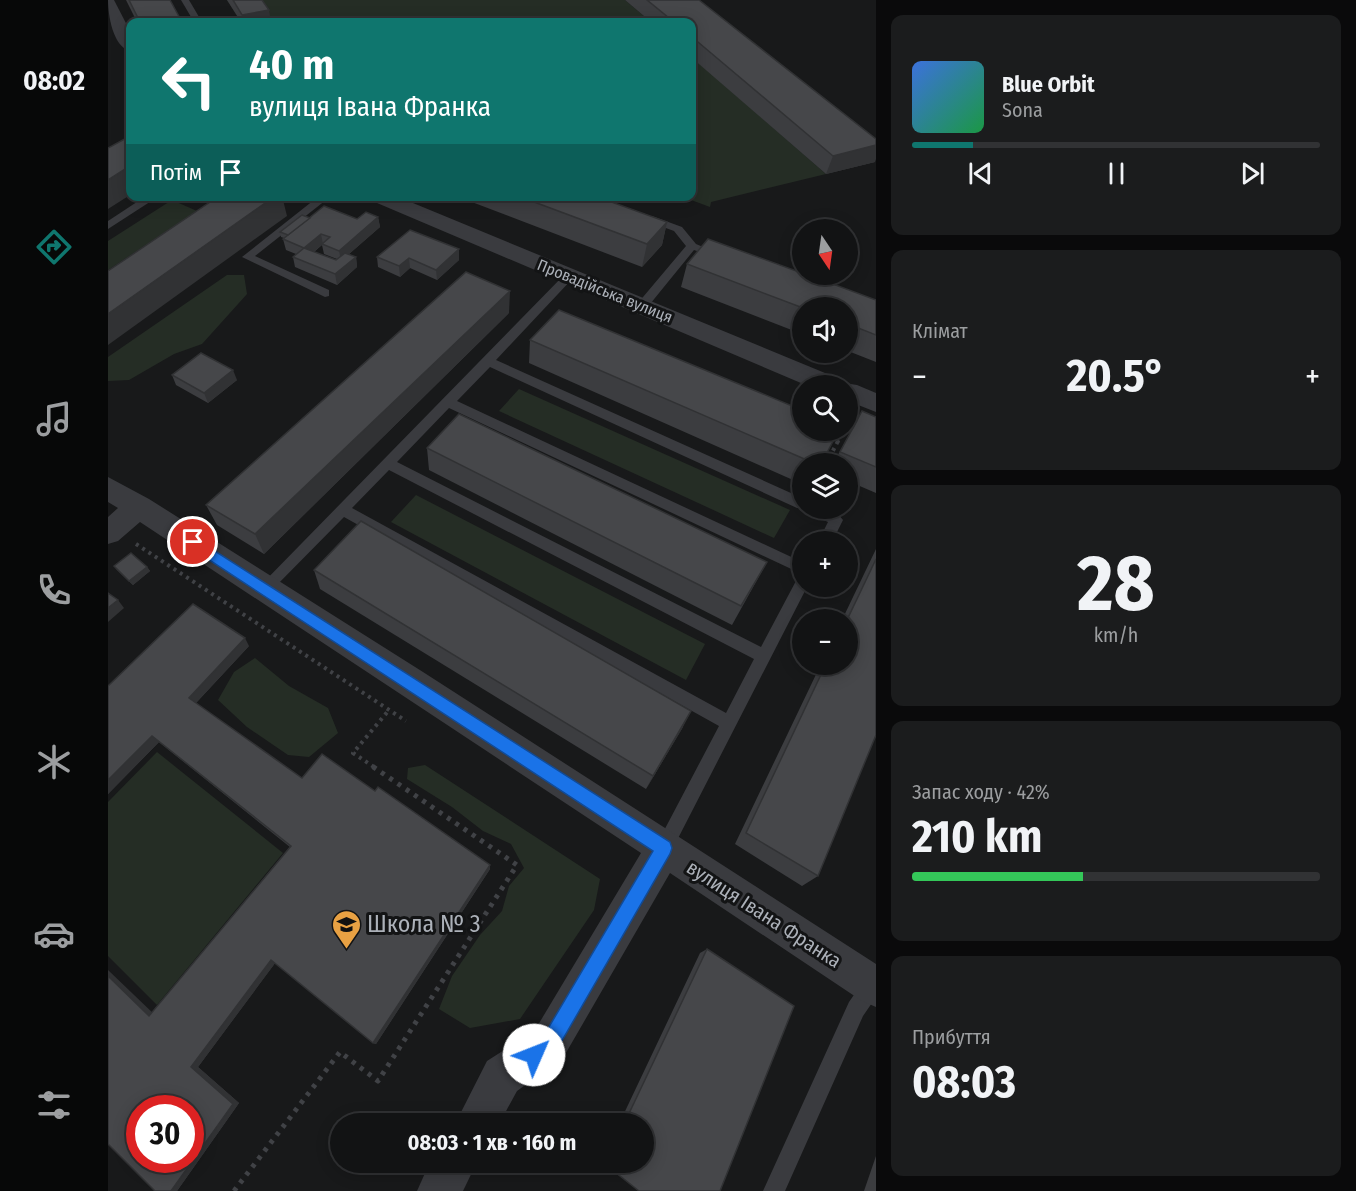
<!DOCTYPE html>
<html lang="uk">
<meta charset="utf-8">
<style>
:root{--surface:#121314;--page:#1b1c1d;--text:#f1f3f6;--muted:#9c9ea0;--line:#313234;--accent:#0f766e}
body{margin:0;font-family:"Fira Sans Condensed",sans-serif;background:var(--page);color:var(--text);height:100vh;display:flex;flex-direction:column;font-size:22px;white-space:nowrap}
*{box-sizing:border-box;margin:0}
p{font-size:20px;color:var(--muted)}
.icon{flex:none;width:33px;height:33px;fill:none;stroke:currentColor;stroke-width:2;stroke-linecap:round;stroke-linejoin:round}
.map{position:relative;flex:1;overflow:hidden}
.drawer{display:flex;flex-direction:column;gap:15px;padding:15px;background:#0a0a0b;width:480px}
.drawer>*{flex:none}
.top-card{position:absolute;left:18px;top:18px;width:570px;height:183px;border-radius:12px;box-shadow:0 3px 15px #0003,0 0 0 2px var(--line);background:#0f766e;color:#fff;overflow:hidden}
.needle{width:39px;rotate:167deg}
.fabs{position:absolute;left:684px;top:219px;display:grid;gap:12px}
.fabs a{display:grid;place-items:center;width:66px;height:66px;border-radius:50%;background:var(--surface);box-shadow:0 3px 15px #0003,0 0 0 2px var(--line);font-size:30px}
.speed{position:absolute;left:18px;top:1095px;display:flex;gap:12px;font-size:30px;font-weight:700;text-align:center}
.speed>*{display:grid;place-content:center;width:78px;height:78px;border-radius:50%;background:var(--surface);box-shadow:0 3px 15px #0003,0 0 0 2px var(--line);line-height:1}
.speed .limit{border:9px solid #d22;background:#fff;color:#111}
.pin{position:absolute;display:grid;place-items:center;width:51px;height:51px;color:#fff;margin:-26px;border:3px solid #fff;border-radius:50%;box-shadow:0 2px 6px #0007}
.me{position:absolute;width:66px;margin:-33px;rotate:46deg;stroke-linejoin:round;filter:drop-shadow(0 0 4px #0008)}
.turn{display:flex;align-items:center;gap:21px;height:126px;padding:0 24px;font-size:27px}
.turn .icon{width:78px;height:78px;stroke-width:2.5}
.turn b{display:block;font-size:42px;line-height:51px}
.then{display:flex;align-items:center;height:57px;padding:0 24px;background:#0003;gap:12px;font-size:22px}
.big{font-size:45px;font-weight:700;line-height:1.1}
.drawer .widget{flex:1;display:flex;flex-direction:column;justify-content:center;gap:9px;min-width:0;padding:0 21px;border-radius:12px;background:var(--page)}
.drawer .dial{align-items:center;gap:0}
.dial b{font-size:78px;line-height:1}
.song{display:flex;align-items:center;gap:18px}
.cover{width:72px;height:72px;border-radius:9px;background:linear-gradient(135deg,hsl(220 70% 55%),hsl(140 70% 35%))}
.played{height:6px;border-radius:3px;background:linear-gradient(90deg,var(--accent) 15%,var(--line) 15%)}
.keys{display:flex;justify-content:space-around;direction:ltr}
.heat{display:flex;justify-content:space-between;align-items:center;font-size:33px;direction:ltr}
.charge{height:9px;border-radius:4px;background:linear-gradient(90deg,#34c759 42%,var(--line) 0)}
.trip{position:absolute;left:222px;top:1113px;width:324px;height:60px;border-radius:30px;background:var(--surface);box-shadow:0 3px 15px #0003,0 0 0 2px var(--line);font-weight:700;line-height:60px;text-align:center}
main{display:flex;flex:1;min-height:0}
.menu{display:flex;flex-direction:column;width:108px;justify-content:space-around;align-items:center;background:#070808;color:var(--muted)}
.menu .icon{width:42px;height:42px}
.menu .active{color:var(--accent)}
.menu b{font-size:27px;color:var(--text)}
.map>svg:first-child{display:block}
.green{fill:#252d25}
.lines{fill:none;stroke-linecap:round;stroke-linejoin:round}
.path-far2{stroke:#404246;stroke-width:3;stroke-dasharray:2 4;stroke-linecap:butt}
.path-far1{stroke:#404246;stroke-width:4;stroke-dasharray:3 4.5;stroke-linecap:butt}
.path{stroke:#404246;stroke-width:5;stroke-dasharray:4 6;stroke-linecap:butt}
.lane{fill:#3a3b3f;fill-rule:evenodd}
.street{fill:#3a3b3f;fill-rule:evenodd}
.wall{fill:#3c3d40;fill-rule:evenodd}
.shaded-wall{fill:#313234}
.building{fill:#46474a;stroke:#313234;stroke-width:1.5;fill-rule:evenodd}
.route{fill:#1a73e8;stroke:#114b97;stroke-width:1.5}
.labels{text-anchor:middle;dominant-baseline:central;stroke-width:6;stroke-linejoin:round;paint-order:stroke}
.far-street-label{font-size:16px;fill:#acb1b9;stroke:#131415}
.street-label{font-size:20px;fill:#acb1b9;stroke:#131415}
.near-poi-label{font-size:24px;fill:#acb1b9;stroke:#131415;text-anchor:start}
</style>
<main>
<nav class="menu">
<b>08:02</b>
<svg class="icon active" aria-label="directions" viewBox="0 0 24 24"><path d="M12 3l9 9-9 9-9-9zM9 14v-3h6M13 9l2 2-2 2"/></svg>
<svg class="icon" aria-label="music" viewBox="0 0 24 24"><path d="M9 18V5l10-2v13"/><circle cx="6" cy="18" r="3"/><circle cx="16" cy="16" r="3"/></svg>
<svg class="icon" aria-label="phone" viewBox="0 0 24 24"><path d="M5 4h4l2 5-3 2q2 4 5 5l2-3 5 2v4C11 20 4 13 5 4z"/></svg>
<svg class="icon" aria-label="climate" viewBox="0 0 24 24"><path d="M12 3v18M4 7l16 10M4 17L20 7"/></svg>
<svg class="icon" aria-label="car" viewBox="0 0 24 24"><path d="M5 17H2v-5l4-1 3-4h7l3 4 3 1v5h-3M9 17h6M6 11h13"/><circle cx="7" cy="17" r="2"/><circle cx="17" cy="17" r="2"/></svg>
<svg class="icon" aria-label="filters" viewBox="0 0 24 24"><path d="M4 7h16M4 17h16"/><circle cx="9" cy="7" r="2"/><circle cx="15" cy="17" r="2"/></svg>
</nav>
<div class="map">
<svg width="768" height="1191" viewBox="0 0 768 1191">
<rect width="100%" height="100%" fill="#18191a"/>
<g class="green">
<path d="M119,0h398l26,22h-410z"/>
<path d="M584,57l134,117 -115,28 -1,5 -27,-10 9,-1z"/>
<path d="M64,200l25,11 -89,59v-29z"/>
<path d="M119,275h17l3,19 -45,50 -28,10 -45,26 -21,1v-24z"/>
<path d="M411,389l271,121 -16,28 -275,-127z"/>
<path d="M308,495l289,149 -19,36 -295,-158z"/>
<path d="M147,658l34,28 39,22 10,25 -29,24 -21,-2 -41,-28 -29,-27 16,-28z"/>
<path d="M49,752l126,101 -126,152 -49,-49v-154z"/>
<path d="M317,765l175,114 -6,31 -74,109 -50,9 -31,-19 13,-33 28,-41 22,-24 7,-25 15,-18 -13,-24 -28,-13 -31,-24 -45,-28 1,-11z"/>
</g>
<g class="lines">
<path class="path-far2" d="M730,442l6,-12"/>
<g class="path-far1">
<path d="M718,464l12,-23"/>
<path d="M28,544l270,177"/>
<path d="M266,767l-21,-14 36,-43"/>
</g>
<path class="path" d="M126,1191l106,-139 38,29 139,-216 -145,-99"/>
<g class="lane">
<path d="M73,0h8l13,22h-8z"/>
<path d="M38,196h13l-51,33v-8z"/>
<path d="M90,196h14l15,9 -9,2z"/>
<path d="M211,196h12l-76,60 74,34v6l-4,1 -83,-40z"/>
<path d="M536,216h8l30,11 14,17 26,11 -5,3 -23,-8 -48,59 -4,1 -6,-4 2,-3 48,-57 -12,-15 -30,-11z"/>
<path d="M461,273l6,3 -2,2 -77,82 306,138v10c15,0 32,-1 41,12l-11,22h-14l10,-20 -22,-10 -2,-3 -7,-1 -307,-141 -33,34 345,161v12l-353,-166 -52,54 364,185 36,-68 5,-2v9l5,1 -137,267 -6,3 -6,-3 -3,-6 3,-6 61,-116 -375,-209 -74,75h-10l-2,-4 307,-314zM281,470l365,189 -28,54 -374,-205z"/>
<path d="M764,976l4,2v19l-13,19 -78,175h-22l86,-189 16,-23z"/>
</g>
<g class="street">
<path d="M0,0h6l16,31v20c-17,-4 -22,-36 -22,-51z"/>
<path d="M259,196h29l446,184 2,3 13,2 19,8v19l-28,-11v-15h-40l-438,-186z"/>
<path d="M0,477l41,22 274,173 453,292v43l-14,-6 -192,-128 -107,185 -46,33 -18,33h-44l32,-63 48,-31 106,-177 -501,-331 -22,19 -10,3v-27l10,-9 -10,-6z"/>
<path d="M322,1162h47l-14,29h-46z"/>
</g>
</g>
<g class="wall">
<path d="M18,0h44l12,22h-45z"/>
<path d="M119,0h35l9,22h-30z"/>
<path d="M517,0h74l176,162 -49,12 -134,-116v-36h-41z"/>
<path d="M348,196h139l72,26 -5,23 -20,22z"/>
<path d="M270,217l2,10 -31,27 7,3 1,10 -20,18 -42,-18 -2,-10 3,-3 -10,-4 -3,-11 1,-1 -3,-1 -1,-5 30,-14 47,1zM214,245l2,9 13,5 -1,1 -22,-8z"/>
<path d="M351,249v11l-22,20 -27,-12 -10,9 -22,-10 -1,-10z"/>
<path d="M579,264l189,36v62l-28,-11v-43h-46v26l-121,-47z"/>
<path d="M401,313l-245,241 -47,-29 -11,-20z"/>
<path d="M422,340l309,90 -18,34h-19v20l-273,-121z"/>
<path d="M64,375l65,5 -29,23 -32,-18z"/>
<path d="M754,411l14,6v76l-28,-12v-17h-15z"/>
<path d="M319,448l340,114 -35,63 -303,-155z"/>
<path d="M768,549v186l-58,141 -16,10 -67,-42 86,-180h27v-44h-6z"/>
<path d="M6,566l33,1 3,4 -17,14 -16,-15z"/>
<path d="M206,570l369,157 -37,62 -326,-200z"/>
<path d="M141,646l-53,57 106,75 73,13 115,74v4l-114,175 -3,-1 -98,-80 -77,104 41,36 -62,88h-22l-3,-179 138,-165 -131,-105 -51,52v-108z"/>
<path d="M599,949l-68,242 -37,-29h42v-38h-25l81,-171z"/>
<path d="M768,1156v35h-12z"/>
</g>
<g class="shaded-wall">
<path d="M161,10l2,12h-27l-2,-7z"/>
<path d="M768,145v14l-1,3 -49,12 7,-18z"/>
<path d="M22,166v29l-22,14v-29z"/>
<path d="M167,196h7l5,20 -179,129v-31z"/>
<path d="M270,217l2,10 -39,34 -2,-10z"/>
<path d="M559,222l-5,23 -20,22 5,-23z"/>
<path d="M213,234l2,10 -17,14 -2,-10z"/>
<path d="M351,249v11l-22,20 -1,-10z"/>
<path d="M248,257l1,10 -20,18 -2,-11z"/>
<path d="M301,258l1,10 -10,9 -1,-11z"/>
<path d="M402,291l-1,22 -245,241 -9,-20z"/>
<path d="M125,370l4,10 -29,23 -4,-10z"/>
<path d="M39,567l3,4 -17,14 -4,-4z"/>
<path d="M10,600l6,8 -16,14v-14z"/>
<path d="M137,638l4,8 -55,59 -5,-7z"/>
<path d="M583,711l-8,16 -37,62 7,-13z"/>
<path d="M44,736l7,6 -51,52v-14z"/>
<path d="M382,865v4l-114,175 -3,-1z"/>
<path d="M163,960l5,2 -78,105 41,36 -62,88h-6l20,-124z"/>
<path d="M0,970l49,47 -8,-1 -41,-40z"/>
</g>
<g class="building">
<path d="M21,0h41l12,22h-42z"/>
<path d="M125,0h29l7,10 -27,5z"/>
<path d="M539,0h52l177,139v6l-43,11 -141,-119v-15h-18z"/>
<path d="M188,17l3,5h-23l-1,-1z"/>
<path d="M22,136v30l-22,14v-32z"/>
<path d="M111,196h56l-167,118v-43z"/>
<path d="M410,196h77l72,26 -20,22z"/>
<path d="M216,206l33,13 9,-7 12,5 -39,34 -17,-7 8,-7 -9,-3 -17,14 32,12 9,-7 11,4 -21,17 -42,-17 11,-9 -21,-9z"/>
<path d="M194,215l8,3 -22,17 -8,-3z"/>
<path d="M302,230l49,19 -23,21 -27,-12 -10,8 -22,-9z"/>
<path d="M600,239l94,34v1h4l70,26v35l-28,-11v-16h-45l-116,-44z"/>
<path d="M358,272l44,19 -255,243 -49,-29z"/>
<path d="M451,310l243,100v20h37l-18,34h-5l-286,-124z"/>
<path d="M93,353l32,17 -29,23 -32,-18z"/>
<path d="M754,411l14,6v50l-36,-15z"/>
<path d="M351,414l308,148 -26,44 -314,-158z"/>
<path d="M253,521l330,190 -38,65 -339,-206z"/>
<path d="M23,553l16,14 -18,14 -15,-15z"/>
<path d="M768,559v176l-58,141 -72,-43 80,-169h22l-1,-44z"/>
<path d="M0,593l10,7 -10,8z"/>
<path d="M85,604l52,34 -56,60 113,80 20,-24 53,37 3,-4 112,78 -117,178 -102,-83 -80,107 42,37 -62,87h-16l-47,-47v-168l41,40 142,-170 -139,-110 -44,44v-94zM32,1108h50v52h-50z"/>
<path d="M599,949l87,57 -74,185h-81l-34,-27 1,-2h38v-38h-20z"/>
</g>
<path class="route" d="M85,537l477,305 2,6 -2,6 -114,197 -22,13 -7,-3 -3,-6 3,-7 16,-11 110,-186 -465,-305v-8z"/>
<defs>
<symbol id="school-pin" viewBox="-11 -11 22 30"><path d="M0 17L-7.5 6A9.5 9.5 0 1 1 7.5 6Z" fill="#e8a143" stroke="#131415"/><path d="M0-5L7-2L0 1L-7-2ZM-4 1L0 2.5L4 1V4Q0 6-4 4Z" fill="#111"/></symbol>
</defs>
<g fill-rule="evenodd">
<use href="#school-pin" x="222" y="908" width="33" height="45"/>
</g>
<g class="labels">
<g class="far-street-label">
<text transform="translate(497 291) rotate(22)">Провадійська вулиця</text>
</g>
<g class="street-label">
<text transform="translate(656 914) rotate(33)">вулиця Івана Франка</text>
</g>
<g class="near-poi-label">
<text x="259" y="924">Школа № 3</text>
</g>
</g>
</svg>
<div class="fabs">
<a><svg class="needle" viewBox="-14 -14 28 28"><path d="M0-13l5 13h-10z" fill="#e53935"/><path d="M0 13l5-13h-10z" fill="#9c9ea0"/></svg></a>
<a><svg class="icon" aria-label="sound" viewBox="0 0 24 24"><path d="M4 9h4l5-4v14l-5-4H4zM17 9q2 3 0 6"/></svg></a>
<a><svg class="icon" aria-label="search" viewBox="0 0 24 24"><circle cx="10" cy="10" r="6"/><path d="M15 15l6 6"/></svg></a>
<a><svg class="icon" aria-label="layers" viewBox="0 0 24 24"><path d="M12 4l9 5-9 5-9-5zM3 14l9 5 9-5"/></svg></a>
<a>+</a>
<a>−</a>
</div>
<div class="speed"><div class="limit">30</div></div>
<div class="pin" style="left:85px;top:542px;background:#d93025"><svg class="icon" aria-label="arrive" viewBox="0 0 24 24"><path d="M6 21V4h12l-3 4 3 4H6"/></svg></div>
<svg class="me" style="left:426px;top:1055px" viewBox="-20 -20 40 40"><circle r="19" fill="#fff"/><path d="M0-13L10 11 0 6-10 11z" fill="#1a73e8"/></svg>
<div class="trip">08:03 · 1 хв · 160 m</div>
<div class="top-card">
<div class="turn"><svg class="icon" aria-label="left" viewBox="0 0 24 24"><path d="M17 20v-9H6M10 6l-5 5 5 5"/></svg><div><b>40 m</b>вулиця Івана Франка</div></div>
<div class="then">Потім<svg class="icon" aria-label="arrive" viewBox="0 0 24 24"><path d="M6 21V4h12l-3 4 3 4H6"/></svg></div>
</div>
</div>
<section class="drawer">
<div class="widget">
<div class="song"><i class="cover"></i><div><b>Blue Orbit</b><p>Sona</p></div></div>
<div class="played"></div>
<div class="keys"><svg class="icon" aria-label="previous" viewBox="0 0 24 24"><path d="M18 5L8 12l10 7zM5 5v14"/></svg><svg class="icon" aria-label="pause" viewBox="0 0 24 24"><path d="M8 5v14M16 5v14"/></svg><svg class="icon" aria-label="next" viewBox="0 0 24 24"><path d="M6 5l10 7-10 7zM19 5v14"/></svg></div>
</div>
<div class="widget"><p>Клімат</p>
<div class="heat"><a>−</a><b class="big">20.5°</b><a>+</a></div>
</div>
<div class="widget dial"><b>28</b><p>km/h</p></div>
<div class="widget"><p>Запас ходу · 42%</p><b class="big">210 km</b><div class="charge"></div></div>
<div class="widget"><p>Прибуття</p><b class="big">08:03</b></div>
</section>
</main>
